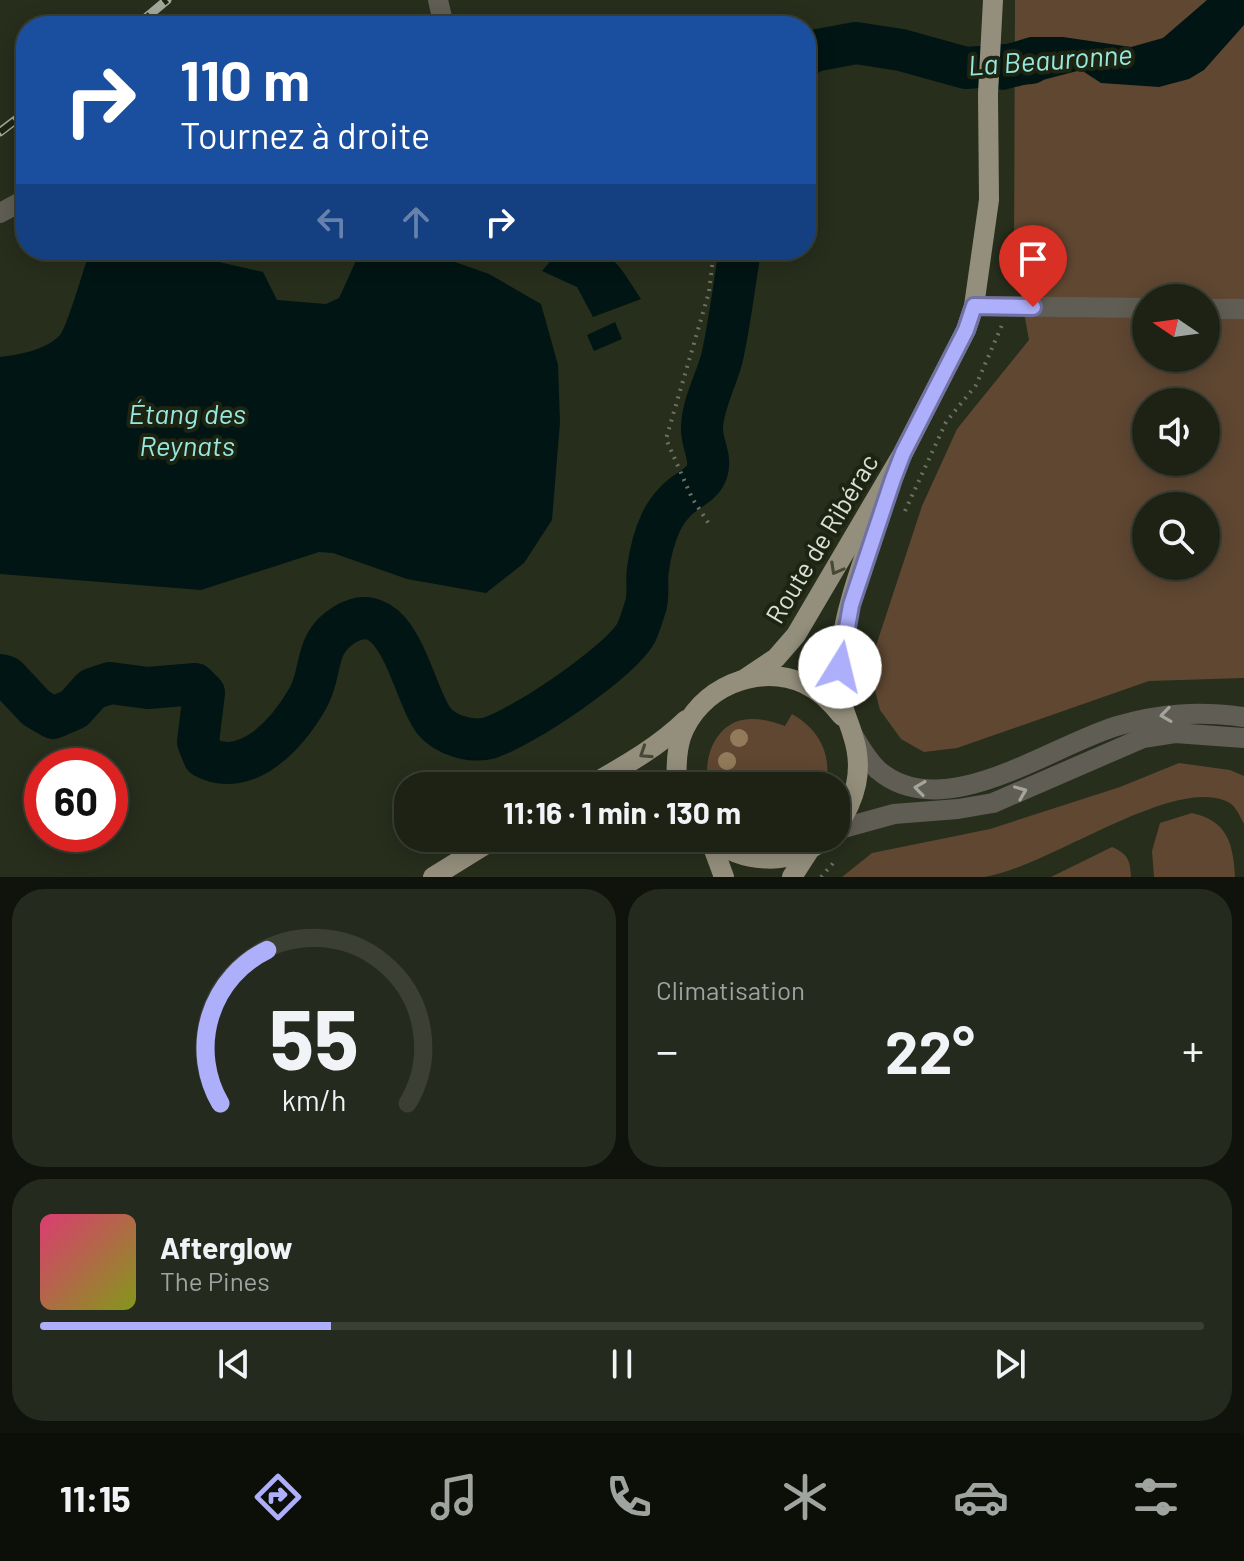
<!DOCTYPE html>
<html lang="fr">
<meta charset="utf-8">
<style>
:root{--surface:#1d2215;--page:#252a1e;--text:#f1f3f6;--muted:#a0a4a0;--line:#3b3f34;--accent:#adaffb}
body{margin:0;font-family:Barlow,sans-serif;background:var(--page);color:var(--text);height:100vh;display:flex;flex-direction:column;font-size:30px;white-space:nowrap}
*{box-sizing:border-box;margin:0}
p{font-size:26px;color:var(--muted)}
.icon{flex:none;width:44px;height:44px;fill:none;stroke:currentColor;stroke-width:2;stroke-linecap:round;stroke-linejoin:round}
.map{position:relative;height:877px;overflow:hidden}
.details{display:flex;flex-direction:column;gap:12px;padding:12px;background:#10130c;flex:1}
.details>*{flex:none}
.top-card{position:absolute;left:16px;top:16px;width:800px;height:244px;border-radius:32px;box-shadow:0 4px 20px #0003,0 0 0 2px var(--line);background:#1a4fa0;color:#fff;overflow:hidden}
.needle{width:52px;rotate:283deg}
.fabs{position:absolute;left:1132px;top:284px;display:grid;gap:16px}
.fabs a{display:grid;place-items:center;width:88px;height:88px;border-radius:50%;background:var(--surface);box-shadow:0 4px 20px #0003,0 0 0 2px var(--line);font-size:40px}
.speed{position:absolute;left:24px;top:748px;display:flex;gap:16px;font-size:40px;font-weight:700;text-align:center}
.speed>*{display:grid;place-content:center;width:104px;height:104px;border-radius:50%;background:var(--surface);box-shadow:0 4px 20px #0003,0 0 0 2px var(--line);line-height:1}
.speed .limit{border:12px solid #d22;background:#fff;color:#111}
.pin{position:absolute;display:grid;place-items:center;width:68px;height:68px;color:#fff;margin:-82px -34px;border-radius:50% 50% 50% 0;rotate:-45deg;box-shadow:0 0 8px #0007}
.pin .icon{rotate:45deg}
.me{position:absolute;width:88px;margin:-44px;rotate:9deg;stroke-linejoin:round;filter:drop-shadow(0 0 6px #0008)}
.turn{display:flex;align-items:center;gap:28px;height:168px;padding:0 32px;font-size:36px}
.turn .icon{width:104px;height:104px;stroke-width:2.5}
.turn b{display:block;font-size:56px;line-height:68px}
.lanes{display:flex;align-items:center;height:76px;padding:0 32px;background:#0003;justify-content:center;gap:40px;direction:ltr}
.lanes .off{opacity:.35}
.big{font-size:60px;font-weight:700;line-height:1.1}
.details .tile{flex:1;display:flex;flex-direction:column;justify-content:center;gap:12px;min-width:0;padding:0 28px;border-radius:32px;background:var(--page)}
.details .dial{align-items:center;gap:0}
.dial svg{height:208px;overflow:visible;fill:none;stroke:var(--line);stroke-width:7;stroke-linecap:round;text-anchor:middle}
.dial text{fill:var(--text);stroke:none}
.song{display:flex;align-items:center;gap:24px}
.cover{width:96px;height:96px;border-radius:12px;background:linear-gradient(135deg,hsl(340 70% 55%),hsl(70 70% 35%))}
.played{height:8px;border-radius:4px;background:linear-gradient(90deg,var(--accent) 25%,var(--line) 25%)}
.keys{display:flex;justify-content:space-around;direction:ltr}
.heat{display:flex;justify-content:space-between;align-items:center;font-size:44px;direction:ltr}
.details .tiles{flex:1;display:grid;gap:12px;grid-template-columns:1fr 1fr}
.tile:last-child{grid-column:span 2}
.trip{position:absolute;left:394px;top:772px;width:456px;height:80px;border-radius:32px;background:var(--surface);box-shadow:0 4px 20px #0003,0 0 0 2px var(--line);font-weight:700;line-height:80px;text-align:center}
.dock{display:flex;height:128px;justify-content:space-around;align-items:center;background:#0c0e08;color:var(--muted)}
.dock .icon{width:56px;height:56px}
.dock .active{color:var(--accent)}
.dock b{font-size:36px;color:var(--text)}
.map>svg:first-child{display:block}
.green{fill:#5f4732;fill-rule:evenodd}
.water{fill:#001514}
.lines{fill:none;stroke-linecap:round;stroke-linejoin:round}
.river{stroke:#001514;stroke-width:42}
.path{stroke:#6c7263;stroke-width:4;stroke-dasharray:2 6;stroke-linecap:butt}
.minor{stroke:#605d54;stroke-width:20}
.major{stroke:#948f7c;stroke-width:20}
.rail-casing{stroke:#a4a99c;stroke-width:9}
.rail{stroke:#1e2412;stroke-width:6;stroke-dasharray:18;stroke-linecap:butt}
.tree{fill:#927a5a}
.oneway{stroke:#474937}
.oneway2{stroke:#a4a69c}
.route-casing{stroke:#7072a3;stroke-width:20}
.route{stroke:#adaffb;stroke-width:14}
.labels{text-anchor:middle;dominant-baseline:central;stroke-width:8;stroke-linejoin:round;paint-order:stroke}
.street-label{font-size:26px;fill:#dce1d6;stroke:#1e2412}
.water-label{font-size:28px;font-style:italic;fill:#96e8e1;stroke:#1e2412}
</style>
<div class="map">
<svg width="1244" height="877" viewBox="0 0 1244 877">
<rect width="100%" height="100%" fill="#272e1c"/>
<g class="green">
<path d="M1015,0h229v678l-95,3 -192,67 -33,4 -23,-13 -21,-29 -11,-43 53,-161 35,-77 72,-89 -15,-83zM1146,298h60v60h-60zM1146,402h60v60h-60zM1146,506h60v60h-60z"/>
<path d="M792,714c28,16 40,41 34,72h-117c-7,-25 5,-60 33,-66 14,-3 29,1 43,6z"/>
<path d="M1179,763l51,7 14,6v48c-5,-9 -8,-19 -18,-23 -56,-24 -179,67 -242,76 -14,0 -30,0 -43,0 -33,0 -66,0 -99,0l30,-24 118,-24 130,-42z"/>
<path d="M1192,813c36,8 41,31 43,64h-81l-2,-26 8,-28z"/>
<path d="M1112,847c16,7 18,13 19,30h-80z"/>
</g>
<g class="water">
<path d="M1207,0h37v25l-40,45 -15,9 -30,8 -58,-4 -20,-13 -77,20 -31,-4 2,-29 24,-6 8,-7 23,-7h33l68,10 32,-9z"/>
<path d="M90,250h130l-1,12 44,10 14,28 49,4 13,-6 22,-48h71l20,11 37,13 52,30 17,61 2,57 -8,98 -28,43 -38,30 -79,-14 -74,-26 -14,-1 -118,38 -201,-16v-217c19,-2 46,-7 60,-22 7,-8 25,-70 30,-85z"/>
<path d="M560,250c54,0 53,6 81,49l-48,18 -16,-30 -35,-16z"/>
<path d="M615,322l7,17 -28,12 -7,-16z"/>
</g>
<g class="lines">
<g class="river">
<path d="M806,56l7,-5 43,-8 45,7 65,18 65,-5"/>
<path d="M0,675l7,2 29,31 17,10 21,-9 18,-20 18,-6 38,5 47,-4 9,9 -6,49 6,15c43,23 84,-24 104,-59 15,-26 5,-54 36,-73 55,-34 68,68 90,96 11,14 38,22 55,17 33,-10 130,-75 147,-105 4,-8 7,-19 10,-28 3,-12 0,-25 2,-36 2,-15 7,-34 13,-47 3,-6 9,-15 14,-20 9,-11 25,-15 31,-28 7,-16 -5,-30 -4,-47 1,-24 14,-46 20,-69 8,-36 12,-72 18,-108"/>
</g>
<g class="path">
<path d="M709,250l4,9 -4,33 -43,147 26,59 19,29"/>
<path d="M905,511l41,-89 30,-37 26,-60"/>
<path d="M821,877l14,-16"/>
</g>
<g class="minor">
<path d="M438,0l6,26"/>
<path d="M0,213l26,-14"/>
<path d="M974,306l172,2"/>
<path d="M1206,309h38"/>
<path d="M853,735c7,12 14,25 25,35 65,56 172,-24 239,-44 44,-13 83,-15 127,-9"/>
<path d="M836,830l58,-16 64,-5 35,-6 150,-65 32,-5 69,5"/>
</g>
<g class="major">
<path d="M746,678l30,-20 20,-23 107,-182 63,-123 8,-24 15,-106 -1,-106 5,-94"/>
<path d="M589,786c35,-20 68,-38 97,-66"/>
<path d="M677,786c-1,-17 -1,-33 4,-49 17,-49 77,-75 124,-53 16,7 27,19 37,32"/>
<path d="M836,828c20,-29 28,-58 17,-92 -5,-18 -14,-33 -15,-53 0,-60 25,-123 45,-178"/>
<path d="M706,838l8,12 10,27"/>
<path d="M710,838c34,26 82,29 116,0"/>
<path d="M433,877l63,-39"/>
<path d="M792,877l18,-28"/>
</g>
<defs>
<g id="rail">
<path d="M136,26l31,-26"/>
<path d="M0,132l26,-20"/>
</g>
</defs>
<use href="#rail" class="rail-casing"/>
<use href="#rail" class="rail"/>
</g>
<g class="tree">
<circle cx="739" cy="738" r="9"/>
<circle cx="727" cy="761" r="9"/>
</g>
<defs><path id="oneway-chevron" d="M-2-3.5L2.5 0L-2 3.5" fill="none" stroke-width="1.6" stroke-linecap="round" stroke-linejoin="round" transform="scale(2)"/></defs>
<g class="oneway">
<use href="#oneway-chevron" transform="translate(836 569) rotate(119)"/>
<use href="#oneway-chevron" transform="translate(645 753) rotate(147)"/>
</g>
<g class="oneway2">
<use href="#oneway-chevron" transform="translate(1166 715) rotate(172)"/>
<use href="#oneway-chevron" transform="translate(920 788) rotate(-172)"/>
<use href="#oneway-chevron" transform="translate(1021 792) rotate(-22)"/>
</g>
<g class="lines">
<defs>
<path id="route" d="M840,667l11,-62 42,-126 10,-26 63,-123 8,-24 59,1"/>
</defs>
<use href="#route" class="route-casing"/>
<use href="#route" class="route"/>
</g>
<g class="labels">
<g class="street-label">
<text transform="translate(821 538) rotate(-59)">Route de Ribérac</text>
</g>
<g class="water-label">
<text transform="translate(1050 59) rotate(-4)">La Beauronne</text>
<text x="187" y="413">Étang des<tspan x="187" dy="32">Reynats</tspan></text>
</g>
</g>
</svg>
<div class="fabs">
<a><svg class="needle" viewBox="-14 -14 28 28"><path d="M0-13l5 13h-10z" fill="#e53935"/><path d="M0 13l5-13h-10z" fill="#a0a4a0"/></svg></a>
<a><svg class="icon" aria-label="sound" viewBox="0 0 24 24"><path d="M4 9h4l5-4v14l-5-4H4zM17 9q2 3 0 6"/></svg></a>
<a><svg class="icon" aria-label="search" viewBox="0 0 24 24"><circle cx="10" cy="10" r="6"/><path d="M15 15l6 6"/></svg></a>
</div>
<div class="speed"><div class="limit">60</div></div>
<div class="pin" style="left:1033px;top:307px;background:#d93025"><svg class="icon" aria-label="arrive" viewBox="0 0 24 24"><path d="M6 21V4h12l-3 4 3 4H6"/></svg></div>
<svg class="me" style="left:840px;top:667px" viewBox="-20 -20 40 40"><circle r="19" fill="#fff"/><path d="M0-13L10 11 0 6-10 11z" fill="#adaffb"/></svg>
<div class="trip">11:16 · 1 min · 130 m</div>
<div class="top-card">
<div class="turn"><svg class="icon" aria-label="right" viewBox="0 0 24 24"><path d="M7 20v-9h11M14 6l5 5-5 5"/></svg><div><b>110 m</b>Tournez à droite</div></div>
<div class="lanes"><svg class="icon off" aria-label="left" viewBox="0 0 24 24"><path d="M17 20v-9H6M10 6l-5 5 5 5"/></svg><svg class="icon off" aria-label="ahead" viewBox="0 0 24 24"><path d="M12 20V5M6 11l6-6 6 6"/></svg><svg class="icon" aria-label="right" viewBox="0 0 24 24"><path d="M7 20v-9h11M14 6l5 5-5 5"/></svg></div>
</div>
</div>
<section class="details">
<div class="tiles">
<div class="tile dial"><svg viewBox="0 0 100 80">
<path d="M14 69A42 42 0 1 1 86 69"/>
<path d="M14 69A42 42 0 0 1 32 10" stroke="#adaffb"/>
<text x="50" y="56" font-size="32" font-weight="700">55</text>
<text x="50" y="72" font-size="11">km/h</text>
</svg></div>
<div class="tile"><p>Climatisation</p>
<div class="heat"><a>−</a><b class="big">22°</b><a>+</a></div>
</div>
<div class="tile">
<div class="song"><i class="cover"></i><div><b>Afterglow</b><p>The Pines</p></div></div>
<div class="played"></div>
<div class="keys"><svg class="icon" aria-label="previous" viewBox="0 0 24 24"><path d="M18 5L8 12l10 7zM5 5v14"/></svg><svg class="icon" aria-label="pause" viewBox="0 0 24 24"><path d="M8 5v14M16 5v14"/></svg><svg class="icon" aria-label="next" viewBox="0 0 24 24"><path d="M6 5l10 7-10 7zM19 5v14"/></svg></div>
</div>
</div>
</section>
<nav class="dock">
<b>11:15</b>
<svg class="icon active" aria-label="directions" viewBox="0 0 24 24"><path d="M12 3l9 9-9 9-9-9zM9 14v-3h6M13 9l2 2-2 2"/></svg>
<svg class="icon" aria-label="music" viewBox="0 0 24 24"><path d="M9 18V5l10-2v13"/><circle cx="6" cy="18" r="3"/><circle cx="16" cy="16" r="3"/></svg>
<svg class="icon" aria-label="phone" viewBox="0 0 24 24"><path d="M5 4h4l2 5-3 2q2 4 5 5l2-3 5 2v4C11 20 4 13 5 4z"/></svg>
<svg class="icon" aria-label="climate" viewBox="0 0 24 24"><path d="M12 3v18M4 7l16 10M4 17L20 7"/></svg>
<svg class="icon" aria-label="car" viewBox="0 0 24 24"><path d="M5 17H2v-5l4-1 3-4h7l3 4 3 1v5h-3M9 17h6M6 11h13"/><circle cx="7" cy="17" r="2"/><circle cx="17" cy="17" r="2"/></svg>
<svg class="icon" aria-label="filters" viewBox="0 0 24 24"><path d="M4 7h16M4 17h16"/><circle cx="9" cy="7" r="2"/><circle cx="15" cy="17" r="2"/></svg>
</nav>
